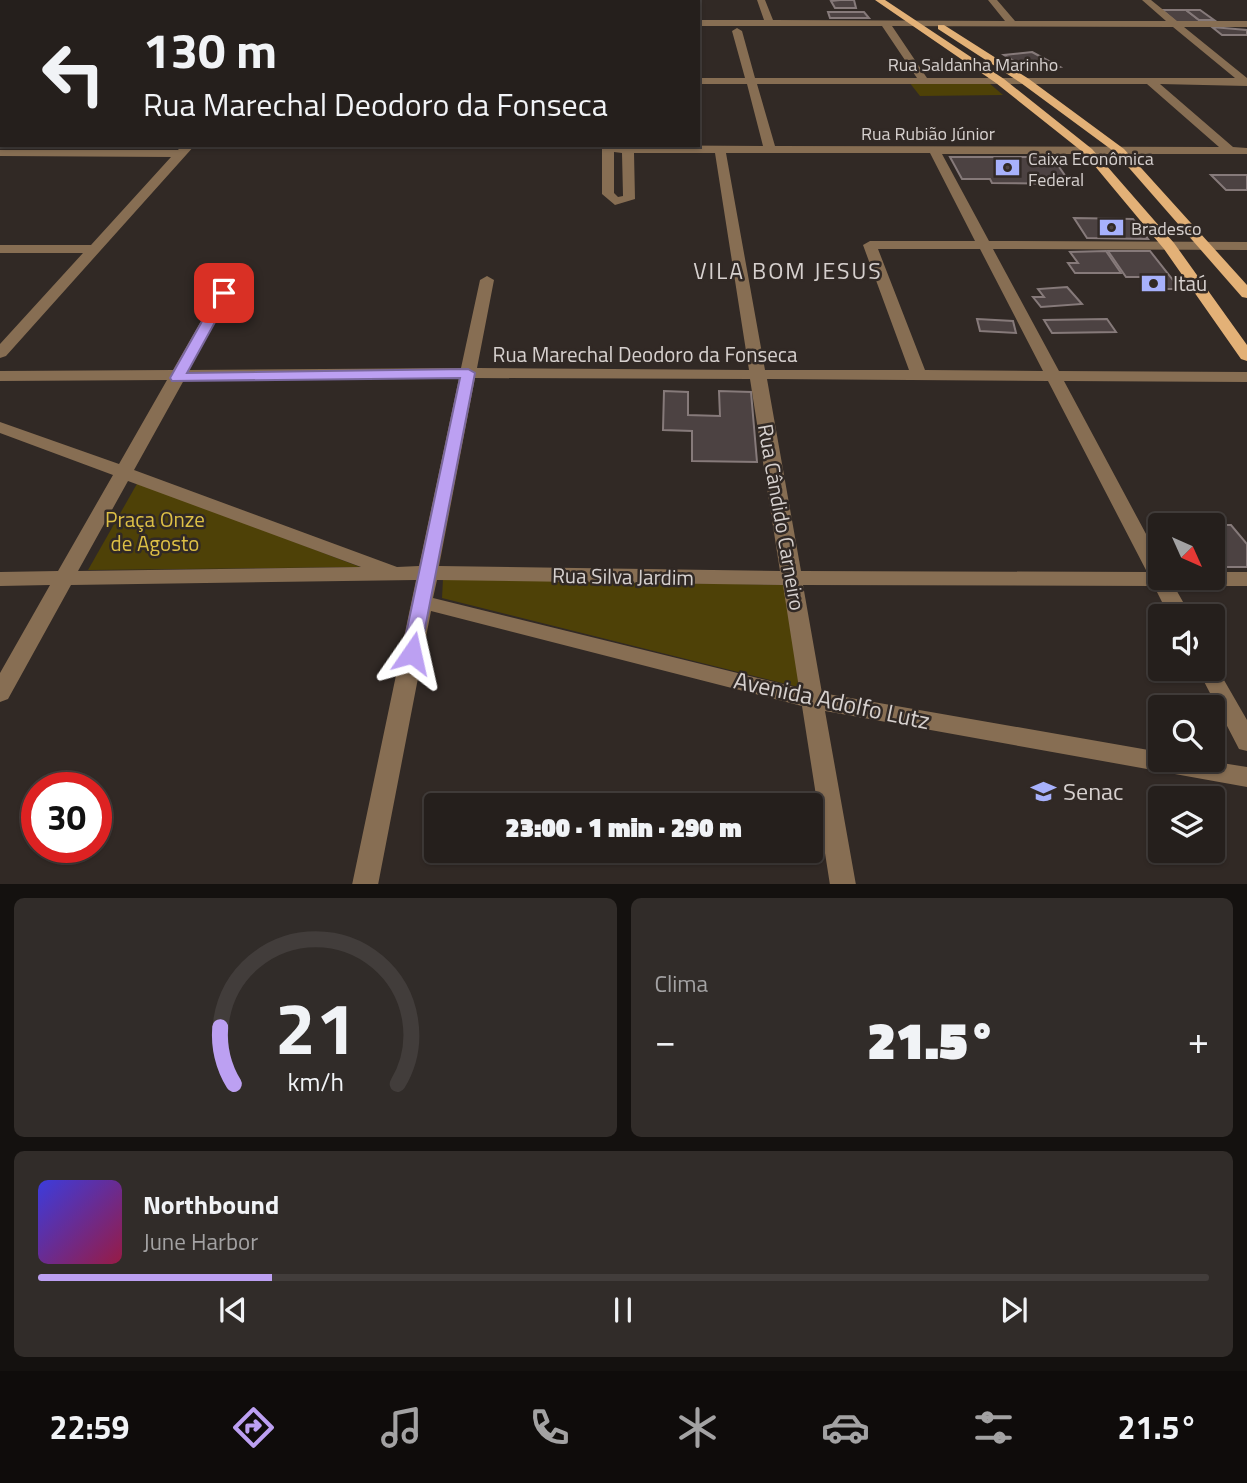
<!DOCTYPE html>
<html lang="pt">
<meta charset="utf-8">
<style>
:root{--surface:#251f1c;--page:#312c29;--text:#f1f3f6;--muted:#a3a2a3;--line:#423d3b;--accent:#bca0f2}
body{margin:0;font-family:"Titillium Web",sans-serif;background:var(--page);color:var(--text);height:100vh;display:flex;flex-direction:column;font-size:26px;white-space:nowrap}
*{box-sizing:border-box;margin:0}
p{font-size:23px;color:var(--muted)}
.icon{flex:none;width:38px;height:38px;fill:none;stroke:currentColor;stroke-width:2;stroke-linecap:round;stroke-linejoin:round}
.map{position:relative;height:884px;overflow:hidden}
.panel{display:flex;flex-direction:column;gap:14px;padding:14px;background:#14110f;flex:1}
.panel>*{flex:none}
.top-card{position:absolute;left:0px;top:0px;width:700px;height:147px;box-shadow:0 2px 5px #0004,0 0 0 2px var(--line);background:#251f1c;color:var(--text);overflow:hidden}
.needle{width:46px;rotate:135deg}
.controls{position:absolute;left:1148px;top:513px;display:grid;gap:14px}
.controls a{display:grid;place-items:center;width:77px;height:77px;border-radius:7px;background:var(--surface);box-shadow:0 2px 5px #0004,0 0 0 2px var(--line);font-size:35px}
.speed{position:absolute;left:21px;top:772px;display:flex;gap:14px;font-size:35px;font-weight:700;text-align:center}
.speed>*{display:grid;place-content:center;width:91px;height:91px;border-radius:50%;background:var(--surface);box-shadow:0 2px 5px #0004,0 0 0 2px var(--line);line-height:1}
.speed .limit{border:10px solid #d22;background:#fff;color:#111}
.pin{position:absolute;display:grid;place-items:center;width:60px;height:60px;color:#fff;margin:-30px;border-radius:14px;box-shadow:0 4px 10px #0006}
.me{position:absolute;width:77px;margin:-38px;rotate:11deg;stroke-linejoin:round;filter:drop-shadow(0 0 5px #0008)}
.turn{display:flex;align-items:center;gap:24px;height:147px;padding:0 28px;font-size:32px}
.turn .icon{width:91px;height:91px;stroke-width:2.5}
.turn b{display:block;font-size:49px;line-height:60px}
.big{font-size:52px;font-weight:800;line-height:1.1}
.panel .tile{flex:1;display:flex;flex-direction:column;justify-content:center;gap:10px;min-width:0;padding:0 24px;border-radius:10px;background:var(--page)}
.panel .dial{align-items:center;gap:0}
.dial svg{height:182px;overflow:visible;fill:none;stroke:var(--line);stroke-width:7;stroke-linecap:round;text-anchor:middle}
.dial text{fill:var(--text);stroke:none}
.song{display:flex;align-items:center;gap:21px}
.cover{width:84px;height:84px;border-radius:10px;background:linear-gradient(135deg,hsl(240 70% 55%),hsl(340 70% 35%))}
.played{height:7px;border-radius:4px;background:linear-gradient(90deg,var(--accent) 20%,var(--line) 20%)}
.keys{display:flex;justify-content:space-around;direction:ltr}
.heat{display:flex;justify-content:space-between;align-items:center;font-size:38px;direction:ltr}
.panel .tiles{flex:1;display:grid;gap:14px;grid-template-columns:1fr 1fr}
.tile:last-child{grid-column:span 2}
.trip{position:absolute;left:424px;top:793px;width:399px;height:70px;border-radius:7px;background:var(--surface);box-shadow:0 2px 5px #0004,0 0 0 2px var(--line);font-weight:800;line-height:70px;text-align:center}
.dock{display:flex;height:112px;justify-content:space-around;align-items:center;background:#0f0c0b;color:var(--muted)}
.dock .icon{width:49px;height:49px}
.dock .current{color:var(--accent)}
.dock b{font-size:32px;color:var(--text)}
.map>svg:first-child{display:block}
.green{fill:#4e4107}
.building{fill:#4c4242;stroke:#867a7a;stroke-width:2}
.lines{fill:none;stroke-linecap:round;stroke-linejoin:round}
.minor{fill:#876e53;fill-rule:evenodd}
.major{fill:#e3b177;fill-rule:evenodd}
.route{fill:#bca0f2;stroke:#7a689d;stroke-width:2}
.labels{text-anchor:middle;dominant-baseline:central;stroke-width:5;stroke-linejoin:round;paint-order:stroke}
.far-street-label{font-size:18px;fill:#d6d0ce;stroke:#312925}
.far-poi-label{font-size:18px;fill:#d6d0ce;stroke:#312925;text-anchor:start}
.poi-label{font-size:21px;fill:#d6d0ce;stroke:#312925;text-anchor:start}
.street-label{font-size:21px;fill:#d6d0ce;stroke:#312925}
.park-label{font-size:21px;fill:#ddbf45;stroke:#312925}
.neighbourhood-label{font-size:23px;letter-spacing:2px;fill:#d6d0ce;stroke:#312925}
.near-street-label{font-size:24px;fill:#d6d0ce;stroke:#312925}
.near-poi-label{font-size:24px;fill:#d6d0ce;stroke:#312925;text-anchor:start}
</style>
<div class="map">
<svg width="1247" height="885" viewBox="0 0 1247 885">
<rect width="100%" height="100%" fill="#312925"/>
<g class="green">
<path d="M909,82l80,1 14,12 -83,1z"/>
<path d="M138,482l222,85 -272,3z"/>
<path d="M443,579l343,6 24,105 -368,-92z"/>
</g>
<g class="building">
<path d="M840,0h14l2,8h-21l-4,-7z"/>
<path d="M1162,10h24l13,10 17,2h-40z"/>
<path d="M1186,10h14l14,10h-15z"/>
<path d="M828,12h36l5,6h-39z"/>
<path d="M1212,27l35,3v5h-25z"/>
<path d="M1032,52l28,15 -29,4 -27,-16z"/>
<path d="M950,157h102l19,27 -79,-1 -2,-4h-28z"/>
<path d="M1211,175h36v15h-21z"/>
<path d="M1074,218l59,1 15,20 -61,-1z"/>
<path d="M1106,251l15,22h-46l-7,-10h10l-8,-11z"/>
<path d="M1108,251h42l30,38h-17l-10,-12h-27z"/>
<path d="M1067,287l15,17 -41,3 -8,-10h11l-6,-8z"/>
<path d="M977,319l36,2 3,12 -36,-2z"/>
<path d="M1107,319l9,13 -64,1 -8,-13z"/>
<path d="M664,391l24,1v23l32,1 -1,-25 32,1 6,70 -65,-1v-30l-29,-1z"/>
<path d="M1209,525h22l16,19v23h-34v-42z"/>
</g>
<g class="lines">
<g class="minor">
<path d="M131,0h9l-10,2z"/>
<path d="M295,0h8l-9,2z"/>
<path d="M362,0h110l-112,2z"/>
<rect x="508" y="0" width="8" height="2"/>
<rect x="606" y="0" width="8" height="2"/>
<path d="M757,0h8l8,20 232,1 -17,-21h9l18,21h151l-24,-21h9l26,21h70v6h-63l63,51v8l-87,-2 73,63 14,1v6h-305l47,87 258,1v8l-254,-1 66,122 188,1v10l-183,-1 96,179v18h53v-6h34v14h-73l17,30h-22l-15,-30 -351,-1 19,108 338,59v8h43l44,7v20l-422,-76 31,174h-26l-28,-179 -371,-95 -53,274h-26l64,-305 -345,5 -63,114 -8,3v-29l50,-88 -50,1v-14l58,-1 55,-96 -113,-42v-11l119,42 48,-84 -167,1v-10l173,-1 44,-77 7,-4 7,4 -42,77 272,-2 19,-88 7,-4 7,4 -17,88 272,2 -34,-217h-81l1,46 -20,6 -13,-11v-49l161,1 -16,-62h-49v-6h47l-13,-47 5,-3 5,3 13,47h162l-35,-52h-184v-6h66zM892,26l281,1 62,51h-308zM757,84h390l72,63 -444,-1zM614,152l8,1 1,43 -5,1 -4,-4zM726,153h204l45,88h-105l-7,4 46,125h-144zM878,249h102l63,122 -118,-1zM459,378l-40,188 -22,1 -263,-97 50,-90zM475,378l275,1 30,192 -341,-5zM767,379l281,2 99,191 -346,-1zM128,481l233,86 -283,4zM437,580l346,5 16,103 -366,-90z"/>
<rect x="0" y="18" width="2" height="6"/>
<rect x="0" y="78" width="2" height="6"/>
<path d="M0,119h2l-2,8z"/>
<path d="M182,145h13l-189,211 -6,2v-14l83,-91h-83v-8h91l80,-88 -171,-1v-6h178z"/>
<path d="M1213,661l34,59v31l-8,-2 -42,-81h16z"/>
</g>
<g class="major">
<path d="M875,0h10l119,79 88,70 82,94 73,102v16l-6,-2 -77,-110 -80,-96 -88,-70z"/>
<path d="M938,25h6l85,54 95,70 123,136v13l-5,-1 -126,-144 -95,-70 -83,-54z"/>
</g>
</g>
<path class="route" d="M224,290l7,3 -44,80 281,-4 7,4 -56,286h-14l-3,-6 58,-275 -288,3 -2,-3 48,-85z"/>
<defs>
<symbol id="bank-bare" viewBox="-9 -9 18 18"><path d="M-6-4H6V4H-6ZM0-2.3a2.3 2.3 0 1 0 0 4.6a2.3 2.3 0 1 0 0-4.6Z" fill="#a7b1fc" stroke="#312925" stroke-width="2.5" paint-order="stroke"/></symbol>
<symbol id="university-bare" viewBox="-9 -9 18 18"><path d="M0-5L7-2L0 1L-7-2ZM-4 1L0 2.5L4 1V4Q0 6-4 4Z" fill="#a7b1fc" stroke="#312925" stroke-width="2.5" paint-order="stroke"/></symbol>
</defs>
<g fill-rule="evenodd">
<use href="#bank-bare" x="990" y="150" width="35" height="35"/>
<use href="#bank-bare" x="1094" y="210" width="35" height="35"/>
<use href="#bank-bare" x="1136" y="266" width="35" height="35"/>
<use href="#university-bare" x="1026" y="774" width="35" height="35"/>
</g>
<g class="labels">
<g class="far-street-label">
<text x="973" y="64">Rua Saldanha Marinho</text>
<text x="928" y="133">Rua Rubião Júnior</text>
</g>
<g class="far-poi-label">
<text x="1028" y="158">Caixa Econômica<tspan x="1028" dy="21">Federal</tspan></text>
<text x="1131" y="228">Bradesco</text>
</g>
<g class="poi-label">
<text x="1173" y="283">Itaú</text>
</g>
<g class="street-label">
<text x="645" y="354">Rua Marechal Deodoro da Fonseca</text>
<text transform="translate(782 517) rotate(80)">Rua Cândido Carneiro</text>
<text transform="translate(623 576) rotate(1)">Rua Silva Jardim</text>
</g>
<g class="park-label">
<text x="155" y="519">Praça Onze<tspan x="155" dy="24">de Agosto</tspan></text>
</g>
<g class="neighbourhood-label">
<text x="788" y="270">VILA BOM JESUS</text>
</g>
<g class="near-street-label">
<text transform="translate(832 700) rotate(12)">Avenida Adolfo Lutz</text>
</g>
<g class="near-poi-label">
<text x="1063" y="791">Senac</text>
</g>
</g>
</svg>
<div class="controls">
<a><svg class="needle" viewBox="-14 -14 28 28"><path d="M0-13l5 13h-10z" fill="#e53935"/><path d="M0 13l5-13h-10z" fill="#a3a2a3"/></svg></a>
<a><svg class="icon" aria-label="sound" viewBox="0 0 24 24"><path d="M4 9h4l5-4v14l-5-4H4zM17 9q2 3 0 6"/></svg></a>
<a><svg class="icon" aria-label="search" viewBox="0 0 24 24"><circle cx="10" cy="10" r="6"/><path d="M15 15l6 6"/></svg></a>
<a><svg class="icon" aria-label="layers" viewBox="0 0 24 24"><path d="M12 4l9 5-9 5-9-5zM3 14l9 5 9-5"/></svg></a>
</div>
<div class="speed"><div class="limit">30</div></div>
<div class="pin" style="left:224px;top:293px;background:#d93025"><svg class="icon" aria-label="arrive" viewBox="0 0 24 24"><path d="M6 21V4h12l-3 4 3 4H6"/></svg></div>
<svg class="me" style="left:412px;top:653px" viewBox="-20 -20 40 40"><path d="M0-17L14 15 0 8-14 15z" fill="#bca0f2" stroke="#fff" stroke-width="4"/></svg>
<div class="trip">23:00 · 1 min · 290 m</div>
<div class="top-card">
<div class="turn"><svg class="icon" aria-label="left" viewBox="0 0 24 24"><path d="M17 20v-9H6M10 6l-5 5 5 5"/></svg><div><b>130 m</b>Rua Marechal Deodoro da Fonseca</div></div>
</div>
</div>
<section class="panel">
<div class="tiles">
<div class="tile dial"><svg viewBox="0 0 100 80">
<path d="M14 69A42 42 0 1 1 86 69"/>
<path d="M14 69A42 42 0 0 1 8 44" stroke="#bca0f2"/>
<text x="50" y="56" font-size="32" font-weight="700">21</text>
<text x="50" y="72" font-size="11">km/h</text>
</svg></div>
<div class="tile"><p>Clima</p>
<div class="heat"><a>−</a><b class="big">21.5°</b><a>+</a></div>
</div>
<div class="tile">
<div class="song"><i class="cover"></i><div><b>Northbound</b><p>June Harbor</p></div></div>
<div class="played"></div>
<div class="keys"><svg class="icon" aria-label="previous" viewBox="0 0 24 24"><path d="M18 5L8 12l10 7zM5 5v14"/></svg><svg class="icon" aria-label="pause" viewBox="0 0 24 24"><path d="M8 5v14M16 5v14"/></svg><svg class="icon" aria-label="next" viewBox="0 0 24 24"><path d="M6 5l10 7-10 7zM19 5v14"/></svg></div>
</div>
</div>
</section>
<nav class="dock">
<b>22:59</b>
<svg class="icon current" aria-label="directions" viewBox="0 0 24 24"><path d="M12 3l9 9-9 9-9-9zM9 14v-3h6M13 9l2 2-2 2"/></svg>
<svg class="icon" aria-label="music" viewBox="0 0 24 24"><path d="M9 18V5l10-2v13"/><circle cx="6" cy="18" r="3"/><circle cx="16" cy="16" r="3"/></svg>
<svg class="icon" aria-label="phone" viewBox="0 0 24 24"><path d="M5 4h4l2 5-3 2q2 4 5 5l2-3 5 2v4C11 20 4 13 5 4z"/></svg>
<svg class="icon" aria-label="climate" viewBox="0 0 24 24"><path d="M12 3v18M4 7l16 10M4 17L20 7"/></svg>
<svg class="icon" aria-label="car" viewBox="0 0 24 24"><path d="M5 17H2v-5l4-1 3-4h7l3 4 3 1v5h-3M9 17h6M6 11h13"/><circle cx="7" cy="17" r="2"/><circle cx="17" cy="17" r="2"/></svg>
<svg class="icon" aria-label="filters" viewBox="0 0 24 24"><path d="M4 7h16M4 17h16"/><circle cx="9" cy="7" r="2"/><circle cx="15" cy="17" r="2"/></svg>
<b>21.5°</b>
</nav>
